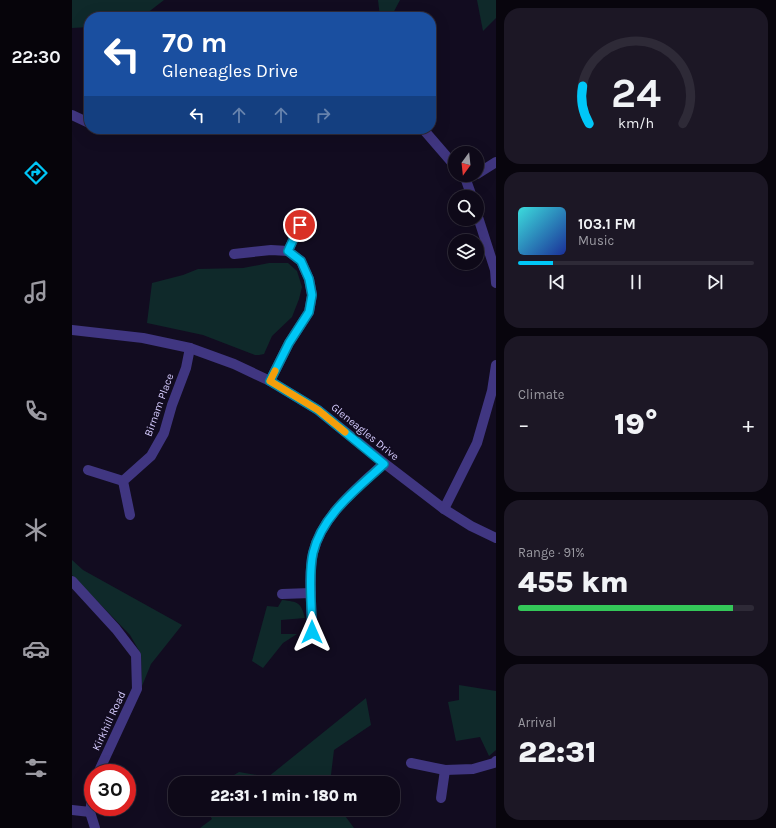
<!DOCTYPE html>
<meta charset="utf-8">
<style>
:root{--surface:#0e0918;--page:#1c1725;--text:#f1f3f6;--muted:#9b9aa2;--line:#2e2a37;--accent:#00c7f7}
body{margin:0;font-family:Karla,sans-serif;background:var(--page);color:var(--text);height:100vh;display:flex;flex-direction:column;font-size:15px;white-space:nowrap}
*{box-sizing:border-box;margin:0}
p{font-size:13px;color:var(--muted)}
.icon{flex:none;width:22px;height:22px;fill:none;stroke:currentColor;stroke-width:2;stroke-linecap:round;stroke-linejoin:round}
.map{position:relative;flex:1;overflow:hidden}
.side{display:flex;flex-direction:column;gap:8px;padding:8px;background:#08050d;width:280px}
.side>*{flex:none}
.banner{position:absolute;left:12px;top:12px;width:352px;height:122px;border-radius:16px;box-shadow:0 4px 16px #0002,0 0 0 1px var(--line);background:#1a4fa0;color:#fff;overflow:hidden}
.needle{width:26px;rotate:195deg}
.controls{position:absolute;left:376px;top:146px;display:grid;gap:8px}
.controls a{display:grid;place-items:center;width:36px;height:36px;border-radius:50%;background:var(--surface);box-shadow:0 4px 16px #0002,0 0 0 1px var(--line);font-size:20px}
.speed{position:absolute;left:12px;top:764px;display:flex;gap:8px;font-size:20px;font-weight:700;text-align:center}
.speed>*{display:grid;place-content:center;width:52px;height:52px;border-radius:50%;background:var(--surface);box-shadow:0 4px 16px #0002,0 0 0 1px var(--line);line-height:1}
.speed .limit{border:6px solid #d22;background:#fff;color:#111}
.pin{position:absolute;display:grid;place-items:center;width:34px;height:34px;color:#fff;margin:-17px;border:2px solid #fff;border-radius:50%;box-shadow:0 1px 4px #0007}
.me{position:absolute;width:44px;margin:-22px;rotate:0deg;stroke-linejoin:round;filter:drop-shadow(0 0 3px #0008)}
.turn{display:flex;align-items:center;gap:14px;height:84px;padding:0 12px;font-size:18px}
.turn .icon{width:52px;height:52px;stroke-width:2.5}
.turn b{display:block;font-size:28px;line-height:34px}
.lanes{display:flex;align-items:center;height:38px;padding:0 12px;background:#0003;justify-content:center;gap:20px;direction:ltr}
.lanes .off{opacity:.35}
.big{font-size:30px;font-weight:800;line-height:1.1}
.side .card{flex:1;display:flex;flex-direction:column;justify-content:center;gap:6px;min-width:0;padding:0 14px;border-radius:16px;background:var(--page)}
.side .dial{align-items:center;gap:0}
.dial svg{height:104px;overflow:visible;fill:none;stroke:var(--line);stroke-width:7;stroke-linecap:round;text-anchor:middle}
.dial text{fill:var(--text);stroke:none}
.song{display:flex;align-items:center;gap:12px}
.cover{width:48px;height:48px;border-radius:6px;background:linear-gradient(135deg,hsl(180 70% 55%),hsl(230 70% 35%))}
.played{height:4px;border-radius:2px;background:linear-gradient(90deg,var(--accent) 15%,var(--line) 15%)}
.keys{display:flex;justify-content:space-around;direction:ltr}
.heat{display:flex;justify-content:space-between;align-items:center;font-size:22px;direction:ltr}
.charge{height:6px;border-radius:3px;background:linear-gradient(90deg,#34c759 91%,var(--line) 0)}
.trip{position:absolute;left:96px;top:776px;width:232px;height:40px;border-radius:16px;background:var(--surface);box-shadow:0 4px 16px #0002,0 0 0 1px var(--line);font-weight:800;line-height:40px;text-align:center}
main{display:flex;flex:1;min-height:0}
.menu{display:flex;flex-direction:column;width:72px;justify-content:space-around;align-items:center;background:#06040a;color:var(--muted)}
.menu .icon{width:28px;height:28px}
.menu .selected{color:var(--accent)}
.menu b{font-size:18px;color:var(--text)}
.map>svg:first-child{display:block}
.green{fill:#0f292a}
.lines{fill:none;stroke-linecap:round;stroke-linejoin:round}
.street{stroke:#403681;stroke-width:10}
.route-casing{stroke:#0081a1;stroke-width:10}
.route{stroke:#00c7f7;stroke-width:7}
.slow{stroke:#f59e0b;stroke-width:7}
.labels{text-anchor:middle;dominant-baseline:central;stroke-width:4;stroke-linejoin:round;paint-order:stroke}
.street-label{font-size:11px;fill:#d6ccff;stroke:#120c20}
</style>
<main>
<nav class="menu">
<b>22:30</b>
<svg class="icon selected" aria-label="directions" viewBox="0 0 24 24"><path d="M12 3l9 9-9 9-9-9zM9 14v-3h6M13 9l2 2-2 2"/></svg>
<svg class="icon" aria-label="music" viewBox="0 0 24 24"><path d="M9 18V5l10-2v13"/><circle cx="6" cy="18" r="3"/><circle cx="16" cy="16" r="3"/></svg>
<svg class="icon" aria-label="phone" viewBox="0 0 24 24"><path d="M5 4h4l2 5-3 2q2 4 5 5l2-3 5 2v4C11 20 4 13 5 4z"/></svg>
<svg class="icon" aria-label="climate" viewBox="0 0 24 24"><path d="M12 3v18M4 7l16 10M4 17L20 7"/></svg>
<svg class="icon" aria-label="car" viewBox="0 0 24 24"><path d="M5 17H2v-5l4-1 3-4h7l3 4 3 1v5h-3M9 17h6M6 11h13"/><circle cx="7" cy="17" r="2"/><circle cx="17" cy="17" r="2"/></svg>
<svg class="icon" aria-label="filters" viewBox="0 0 24 24"><path d="M4 7h16M4 17h16"/><circle cx="9" cy="7" r="2"/><circle cx="15" cy="17" r="2"/></svg>
</nav>
<div class="map">
<svg width="424" height="828" viewBox="0 0 424 828">
<rect width="100%" height="100%" fill="#120c20"/>
<g class="green">
<path d="M0,0h92l-22,17h-53v10l-17,1z"/>
<path d="M306,0h22l-9,17h-11z"/>
<path d="M405,0h19v18l-13,13z"/>
<path d="M197,263h19l9,8 5,16 -3,12 -7,18 -20,19 -8,18 -5,1h-4l-52,-20 -56,-12 5,-40 31,-8 15,-6 45,-1z"/>
<path d="M0,560l11,10 99,55 -31,39 -9,22 -1,-32 -11,-19 -58,-60z"/>
<path d="M210,600c16,2 19,2 23,18l-24,2v14h16l-14,9 -20,25 -11,-7 15,-55 11,1z"/>
<path d="M387,685l37,6v59l-7,6 -9,-19 -24,4 -8,-39 11,-2z"/>
<path d="M294,698l5,27 -37,25 -4,33h-109l18,-11 29,5z"/>
<path d="M134,809h134l14,19h-154l12,-9z"/>
</g>
<g class="lines">
<g class="street">
<path d="M0,115l17,8"/>
<path d="M351,129l32,37"/>
<path d="M405,174l19,-12"/>
<path d="M390,175l4,5 6,17"/>
<path d="M405,214l18,56 1,13"/>
<path d="M216,251l12,-26"/>
<path d="M162,254l37,-4 17,1 13,10 8,18 3,16 -3,17 -20,31 -19,38"/>
<path d="M0,330l71,8 47,10 44,16 36,17 48,29 66,53 60,46 27,17 25,12"/>
<path d="M16,470l35,11"/>
<path d="M372,509l33,-66 15,-52 4,-26"/>
<path d="M58,515l-7,-34 28,-25 13,-23 8,-28 14,-37 4,-20"/>
<path d="M0,581l44,48 20,26 1,34 -39,84"/>
<path d="M210,594l29,-1"/>
<path d="M240,632c0,-23 -4,-57 1,-79 9,-38 44,-64 71,-90"/>
<path d="M339,763l34,7 28,-1 21,-6 2,-2"/>
<path d="M21,793l-3,19 5,16"/>
<path d="M369,798l4,-28"/>
<path d="M0,810l18,2"/>
</g>
</g>
<g class="lines">
<defs>
<path id="route" d="M228,225l-12,26 13,10 8,18 3,16 -3,17 -20,31 -19,38 48,29 66,54c-27,25 -62,51 -71,89 -5,22 -1,56 -1,79"/>
</defs>
<use href="#route" class="route-casing"/>
<use href="#route" class="route"/>
<path class="slow" d="M203,371l-5,10 48,29 27,22"/>
</g>
<g class="labels">
<g class="street-label">
<text transform="translate(87 405) rotate(-70)">Birnam Place</text>
<text transform="translate(293 432) rotate(39)">Gleneagles Drive</text>
<text transform="translate(37 721) rotate(-65)">Kirkhill Road</text>
</g>
</g>
</svg>
<div class="controls">
<a><svg class="needle" viewBox="-14 -14 28 28"><path d="M0-13l5 13h-10z" fill="#e53935"/><path d="M0 13l5-13h-10z" fill="#9b9aa2"/></svg></a>
<a><svg class="icon" aria-label="search" viewBox="0 0 24 24"><circle cx="10" cy="10" r="6"/><path d="M15 15l6 6"/></svg></a>
<a><svg class="icon" aria-label="layers" viewBox="0 0 24 24"><path d="M12 4l9 5-9 5-9-5zM3 14l9 5 9-5"/></svg></a>
</div>
<div class="speed"><div class="limit">30</div></div>
<div class="pin" style="left:228px;top:225px;background:#d93025"><svg class="icon" aria-label="arrive" viewBox="0 0 24 24"><path d="M6 21V4h12l-3 4 3 4H6"/></svg></div>
<svg class="me" style="left:240px;top:632px" viewBox="-20 -20 40 40"><path d="M0-17L14 15 0 8-14 15z" fill="#00c7f7" stroke="#fff" stroke-width="4"/></svg>
<div class="trip">22:31 · 1 min · 180 m</div>
<div class="banner">
<div class="turn"><svg class="icon" aria-label="left" viewBox="0 0 24 24"><path d="M17 20v-9H6M10 6l-5 5 5 5"/></svg><div><b>70 m</b>Gleneagles Drive</div></div>
<div class="lanes"><svg class="icon" aria-label="left" viewBox="0 0 24 24"><path d="M17 20v-9H6M10 6l-5 5 5 5"/></svg><svg class="icon off" aria-label="ahead" viewBox="0 0 24 24"><path d="M12 20V5M6 11l6-6 6 6"/></svg><svg class="icon off" aria-label="ahead" viewBox="0 0 24 24"><path d="M12 20V5M6 11l6-6 6 6"/></svg><svg class="icon off" aria-label="right" viewBox="0 0 24 24"><path d="M7 20v-9h11M14 6l5 5-5 5"/></svg></div>
</div>
</div>
<section class="side">
<div class="card dial"><svg viewBox="0 0 100 80">
<path d="M14 69A42 42 0 1 1 86 69"/>
<path d="M14 69A42 42 0 0 1 9 40" stroke="#00c7f7"/>
<text x="50" y="56" font-size="32" font-weight="700">24</text>
<text x="50" y="72" font-size="11">km/h</text>
</svg></div>
<div class="card">
<div class="song"><i class="cover"></i><div><b>103.1 FM</b><p>Music</p></div></div>
<div class="played"></div>
<div class="keys"><svg class="icon" aria-label="previous" viewBox="0 0 24 24"><path d="M18 5L8 12l10 7zM5 5v14"/></svg><svg class="icon" aria-label="pause" viewBox="0 0 24 24"><path d="M8 5v14M16 5v14"/></svg><svg class="icon" aria-label="next" viewBox="0 0 24 24"><path d="M6 5l10 7-10 7zM19 5v14"/></svg></div>
</div>
<div class="card"><p>Climate</p>
<div class="heat"><a>−</a><b class="big">19°</b><a>+</a></div>
</div>
<div class="card"><p>Range · 91%</p><b class="big">455 km</b><div class="charge"></div></div>
<div class="card"><p>Arrival</p><b class="big">22:31</b></div>
</section>
</main>
